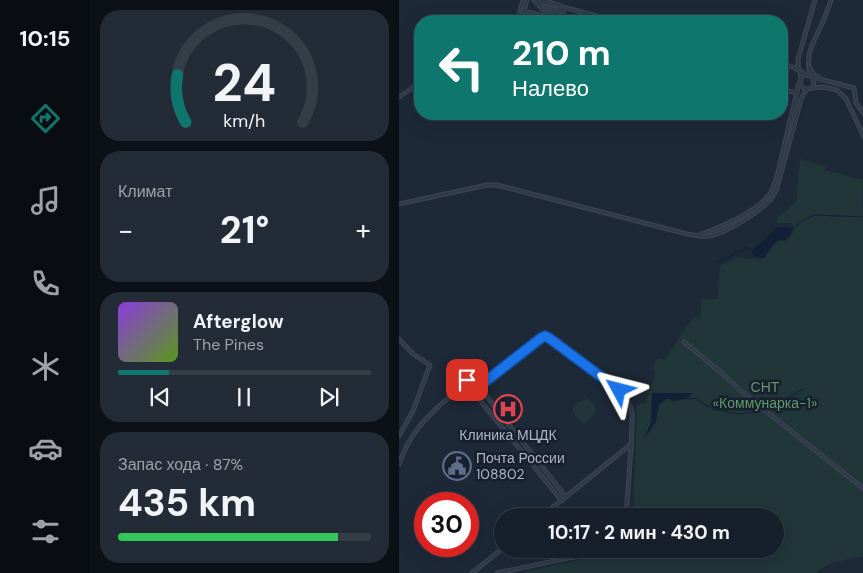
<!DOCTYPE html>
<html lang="ru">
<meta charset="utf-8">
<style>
:root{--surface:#161f2a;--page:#232c36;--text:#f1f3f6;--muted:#9ea2a8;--line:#353d47;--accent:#0f766e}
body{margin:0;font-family:"DM Sans",sans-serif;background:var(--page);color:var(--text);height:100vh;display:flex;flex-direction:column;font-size:19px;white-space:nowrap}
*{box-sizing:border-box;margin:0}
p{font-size:16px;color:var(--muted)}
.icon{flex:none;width:28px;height:28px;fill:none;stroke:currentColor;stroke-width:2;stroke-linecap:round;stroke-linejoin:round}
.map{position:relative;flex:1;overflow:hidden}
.sheet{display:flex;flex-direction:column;gap:10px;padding:10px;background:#0c1117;width:309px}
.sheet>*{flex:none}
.banner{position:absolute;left:15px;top:15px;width:374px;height:105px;border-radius:20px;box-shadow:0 5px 20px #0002,0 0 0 1px var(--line);background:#0f766e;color:#fff;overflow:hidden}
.speed{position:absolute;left:15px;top:492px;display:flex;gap:10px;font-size:25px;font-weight:700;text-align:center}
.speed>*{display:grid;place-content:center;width:65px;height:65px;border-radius:50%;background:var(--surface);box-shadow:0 5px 20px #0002,0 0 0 1px var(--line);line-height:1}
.speed .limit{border:8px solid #d22;background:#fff;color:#111}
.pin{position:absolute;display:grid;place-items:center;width:42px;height:42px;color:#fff;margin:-21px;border-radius:10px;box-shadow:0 2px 8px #0006}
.me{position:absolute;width:55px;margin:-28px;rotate:308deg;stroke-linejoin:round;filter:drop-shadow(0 0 4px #0008)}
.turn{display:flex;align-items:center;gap:18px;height:105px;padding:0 15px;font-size:22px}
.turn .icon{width:65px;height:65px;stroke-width:2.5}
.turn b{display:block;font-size:35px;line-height:42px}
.big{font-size:38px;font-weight:700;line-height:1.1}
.sheet .tile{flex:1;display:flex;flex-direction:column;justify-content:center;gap:8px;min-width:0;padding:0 18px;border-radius:20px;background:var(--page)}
.sheet .dial{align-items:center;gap:0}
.dial svg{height:130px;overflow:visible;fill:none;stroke:var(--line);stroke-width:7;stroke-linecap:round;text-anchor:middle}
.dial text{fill:var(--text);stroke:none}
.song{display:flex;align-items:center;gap:15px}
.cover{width:60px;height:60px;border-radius:8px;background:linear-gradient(135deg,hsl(270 70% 55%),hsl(90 70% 35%))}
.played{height:5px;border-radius:2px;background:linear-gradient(90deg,var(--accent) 20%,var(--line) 20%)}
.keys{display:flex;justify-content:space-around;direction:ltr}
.heat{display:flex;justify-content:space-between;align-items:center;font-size:28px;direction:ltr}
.charge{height:8px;border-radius:4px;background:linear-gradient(90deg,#34c759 87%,var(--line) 0)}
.trip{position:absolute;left:95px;top:508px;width:290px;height:50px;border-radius:25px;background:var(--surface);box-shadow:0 5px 20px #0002,0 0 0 1px var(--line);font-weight:700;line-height:50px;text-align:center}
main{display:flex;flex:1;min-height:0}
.tab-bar{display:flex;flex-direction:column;width:90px;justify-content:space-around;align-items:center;background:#090c11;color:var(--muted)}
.tab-bar .icon{width:35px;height:35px}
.tab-bar .selected{color:var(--accent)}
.tab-bar b{font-size:22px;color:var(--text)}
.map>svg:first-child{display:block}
.green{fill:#203639}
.water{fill:#112035}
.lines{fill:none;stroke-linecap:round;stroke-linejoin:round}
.stream{stroke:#112035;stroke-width:1}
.minor-casing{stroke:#3b4452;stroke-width:5}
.minor{stroke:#313b48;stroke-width:2.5}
.route-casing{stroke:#114b97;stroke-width:12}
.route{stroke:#1a73e8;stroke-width:9}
.labels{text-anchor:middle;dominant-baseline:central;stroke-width:5;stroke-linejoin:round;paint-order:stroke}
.park-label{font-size:14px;fill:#61976e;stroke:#17202c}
.poi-label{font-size:14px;fill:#abb5c6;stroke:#17202c}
</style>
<main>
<nav class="tab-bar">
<b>10:15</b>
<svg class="icon selected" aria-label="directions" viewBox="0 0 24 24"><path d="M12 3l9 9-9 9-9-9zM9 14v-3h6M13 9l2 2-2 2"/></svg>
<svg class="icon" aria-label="music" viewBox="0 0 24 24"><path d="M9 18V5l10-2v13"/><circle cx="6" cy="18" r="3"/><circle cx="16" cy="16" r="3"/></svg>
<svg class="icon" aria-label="phone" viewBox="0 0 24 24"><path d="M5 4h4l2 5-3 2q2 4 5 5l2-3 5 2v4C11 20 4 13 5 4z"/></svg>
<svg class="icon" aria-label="climate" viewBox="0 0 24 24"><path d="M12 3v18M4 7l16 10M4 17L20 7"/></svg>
<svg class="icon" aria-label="car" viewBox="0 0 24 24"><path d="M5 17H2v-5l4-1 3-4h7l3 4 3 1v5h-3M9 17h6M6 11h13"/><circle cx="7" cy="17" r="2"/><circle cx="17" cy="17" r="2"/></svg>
<svg class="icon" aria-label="filters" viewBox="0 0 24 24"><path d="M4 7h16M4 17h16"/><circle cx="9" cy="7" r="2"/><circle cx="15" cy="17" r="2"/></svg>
</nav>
<section class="sheet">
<div class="tile dial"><svg viewBox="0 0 100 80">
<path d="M14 69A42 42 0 1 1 86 69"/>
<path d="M14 69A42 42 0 0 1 9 40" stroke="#0f766e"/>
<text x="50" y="56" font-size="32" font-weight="700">24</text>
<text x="50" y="72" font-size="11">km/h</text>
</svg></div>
<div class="tile"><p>Климат</p>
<div class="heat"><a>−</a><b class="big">21°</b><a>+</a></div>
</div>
<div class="tile">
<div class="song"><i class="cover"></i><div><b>Afterglow</b><p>The Pines</p></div></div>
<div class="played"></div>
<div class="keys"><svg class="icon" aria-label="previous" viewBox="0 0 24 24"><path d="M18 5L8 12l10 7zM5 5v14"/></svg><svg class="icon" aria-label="pause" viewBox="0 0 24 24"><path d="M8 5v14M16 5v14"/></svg><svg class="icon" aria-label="next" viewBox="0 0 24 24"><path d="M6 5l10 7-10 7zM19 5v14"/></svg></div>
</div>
<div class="tile"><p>Запас хода · 87%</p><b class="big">435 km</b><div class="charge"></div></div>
</section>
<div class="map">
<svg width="465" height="573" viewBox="0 0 465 573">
<rect width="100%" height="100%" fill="#1e2938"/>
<g class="green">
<path d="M401,159l25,7v4l38,10 -1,28h2l-1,348 -32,7 -16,10h-295l107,-24h148v-33h-142l4,-110 5,-3 3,1 11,-32 -3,-3 2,-8 5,-3 4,2 10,-13 6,-12 15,-19 5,4 1,-21h17l2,-33 16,-8 27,1 15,-18h7l5,-4 5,-8 -4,-6h-13l-2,-4 20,-17z"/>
<path d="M188,398c3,2 5,4 7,7 5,7 -3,15 -10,18 -6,-3 -16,-13 -8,-19 3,-3 8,-3 11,-6z"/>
</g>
<g class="water">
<path d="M379,227l15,1 -4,8 -5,4h-7l-14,18 -9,-2 -2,-5z"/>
<path d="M253,393h40l-4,6 -15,2 -5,-3 -9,7 -3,17 -12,17 7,-17z"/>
</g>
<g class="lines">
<g class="stream">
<path d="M394,229l8,-7 13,-7 50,2"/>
<path d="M319,262l29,-15 6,4 1,-1"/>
<path d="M290,399l5,-1 19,11 26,5 21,-3"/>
<path d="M372,406l35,-18"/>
</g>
<defs>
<g id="minor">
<path d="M135,0l9,10 14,3 8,-5"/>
<path d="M137,0l80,21"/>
<path d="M144,0l18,6"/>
<path d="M139,2c7,5 17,9 25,6"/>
<path d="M125,11l37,9"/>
<path d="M118,21l6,-21"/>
<path d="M122,21l6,-21"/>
<path d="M162,21l3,-11"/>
<path d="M187,21l1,-7"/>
<path d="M382,64l12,3 13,8"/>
<path d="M411,69l4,6 4,2"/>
<circle cx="408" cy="82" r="7"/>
<path d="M412,76c-7,-19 2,-33 10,-50 4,-8 7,-17 10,-26"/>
<path d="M402,77l-3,-12v-6l17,-59"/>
<path d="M413,77l42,11 2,15 8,11"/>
<path d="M412,88l11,-1 15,3 9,9 18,38"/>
<path d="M382,89l16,4"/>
<path d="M0,97l21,-14"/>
<path d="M0,204l88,-19h10l190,49c6,1 17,4 23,2 16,-3 47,-23 59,-35 4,-4 6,-8 8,-13l23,-85 2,-6 4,-7"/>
<path d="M300,235c21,-7 57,-23 70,-40 4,-5 6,-12 8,-19l22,-93"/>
<path d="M0,339l14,15 17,11 -17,46 -14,25"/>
<path d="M285,342l34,28 30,27 116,92"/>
<circle cx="73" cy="385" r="8"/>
<path d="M81,383l6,-2 55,-43 4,-2 4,2c20,14 75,48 82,70 2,6 1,13 1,19 -1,30 -4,60 -6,89"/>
<path d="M81,388l86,109"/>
<path d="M75,393l88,108"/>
<path d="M0,464c3,-8 6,-15 10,-22 13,-24 35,-40 55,-57"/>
<path d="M143,516l88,-71"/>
<path d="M73,573l31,-25"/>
<path d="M98,573l115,-24"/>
</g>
</defs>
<use href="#minor" class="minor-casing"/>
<use href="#minor" class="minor"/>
</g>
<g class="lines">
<defs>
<path id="route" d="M68,380l5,-3 5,1 3,5 6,-2 55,-43 4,-2 4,2 70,52"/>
</defs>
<use href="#route" class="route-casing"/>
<use href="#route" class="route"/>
</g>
<defs>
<symbol id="hospital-ring" viewBox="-11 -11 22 22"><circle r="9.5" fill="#17202c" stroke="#e0444e" stroke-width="1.5"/><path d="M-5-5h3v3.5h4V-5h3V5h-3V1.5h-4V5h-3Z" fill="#e0444e"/></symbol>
<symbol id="civic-ring" viewBox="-11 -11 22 22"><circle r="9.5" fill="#17202c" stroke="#5c6f8a" stroke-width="1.5"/><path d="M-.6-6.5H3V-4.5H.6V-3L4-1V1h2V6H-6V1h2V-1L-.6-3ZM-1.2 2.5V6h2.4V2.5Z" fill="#5c6f8a"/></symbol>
</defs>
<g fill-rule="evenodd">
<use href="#hospital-ring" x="93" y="393" width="32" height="32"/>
<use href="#civic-ring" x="42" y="450" width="32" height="32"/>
</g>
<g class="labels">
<g class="park-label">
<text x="366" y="387">СНТ<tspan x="366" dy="16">«Коммунарка-1»</tspan></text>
</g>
<g class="poi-label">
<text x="109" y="435">Клиника МЦДК</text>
<text x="77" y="458" text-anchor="start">Почта России<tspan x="77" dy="16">108802</tspan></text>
</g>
</g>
</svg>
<div class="speed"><div class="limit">30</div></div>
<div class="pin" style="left:68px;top:380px;background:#d93025"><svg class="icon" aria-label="arrive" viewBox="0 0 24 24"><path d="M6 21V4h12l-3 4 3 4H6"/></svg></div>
<svg class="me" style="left:220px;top:390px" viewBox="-20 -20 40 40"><path d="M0-17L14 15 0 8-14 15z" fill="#1a73e8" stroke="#fff" stroke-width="4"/></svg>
<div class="trip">10:17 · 2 мин · 430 m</div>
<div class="banner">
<div class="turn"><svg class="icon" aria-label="left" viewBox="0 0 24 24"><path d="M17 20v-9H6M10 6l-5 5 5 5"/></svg><div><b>210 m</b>Налево</div></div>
</div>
</div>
</main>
